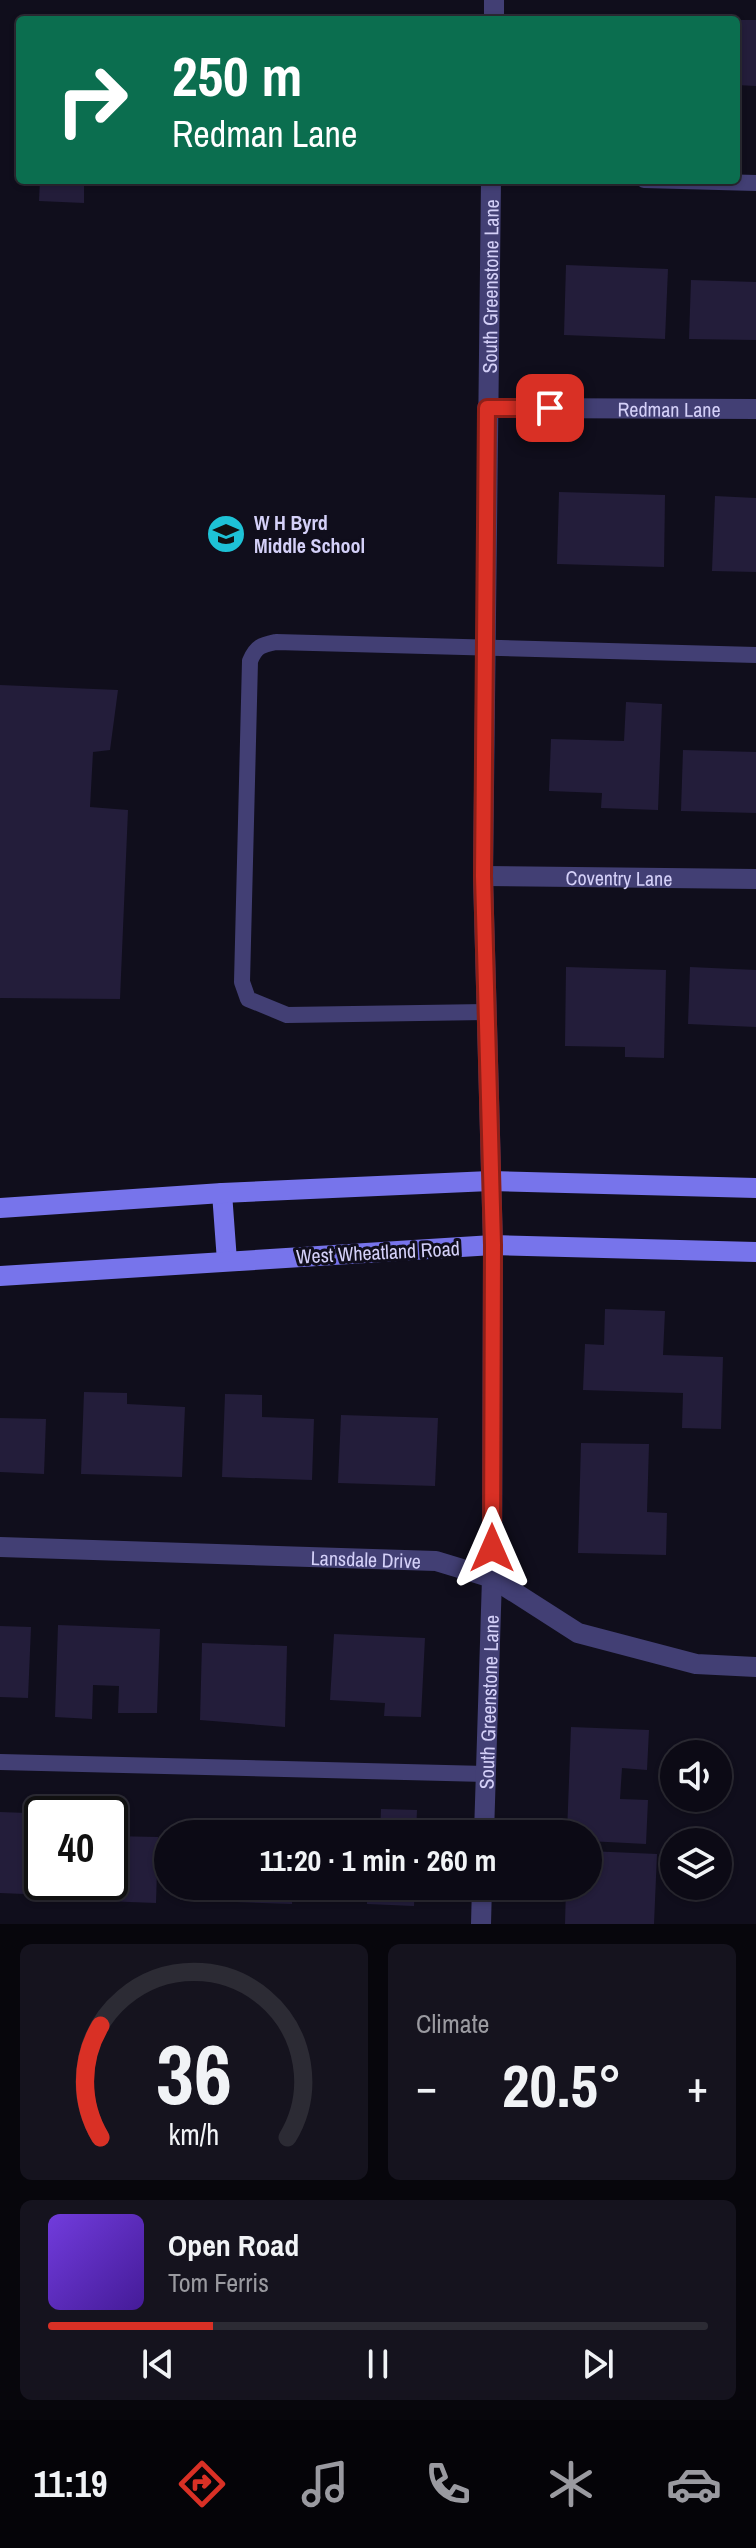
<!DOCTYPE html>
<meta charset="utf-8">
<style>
:root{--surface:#0c0a15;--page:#15131e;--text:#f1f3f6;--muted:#9a9aa0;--line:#2c2b34;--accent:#d93025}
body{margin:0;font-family:"Archivo Narrow",sans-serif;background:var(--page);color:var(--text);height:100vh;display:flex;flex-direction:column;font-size:30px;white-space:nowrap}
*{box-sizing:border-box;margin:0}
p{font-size:26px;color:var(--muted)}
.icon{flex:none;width:44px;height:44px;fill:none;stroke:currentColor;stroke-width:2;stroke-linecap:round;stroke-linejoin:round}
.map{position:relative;height:1924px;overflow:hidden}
.details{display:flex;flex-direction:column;gap:20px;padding:20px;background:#07060c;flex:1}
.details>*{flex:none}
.top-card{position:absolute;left:16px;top:16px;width:724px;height:168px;border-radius:8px;box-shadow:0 2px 6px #0004,0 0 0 2px var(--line);background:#0b6e4f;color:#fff;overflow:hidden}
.controls{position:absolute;left:660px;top:1740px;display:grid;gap:16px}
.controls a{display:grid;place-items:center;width:72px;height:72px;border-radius:50%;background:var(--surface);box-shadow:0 2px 6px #0004,0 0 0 2px var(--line);font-size:40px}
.speed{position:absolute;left:24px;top:1796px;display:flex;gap:16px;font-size:40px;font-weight:700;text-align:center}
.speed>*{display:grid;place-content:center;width:104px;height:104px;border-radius:50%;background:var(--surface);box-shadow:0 2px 6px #0004,0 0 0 2px var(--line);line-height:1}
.speed .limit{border:4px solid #111;border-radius:12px;background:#fff;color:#111}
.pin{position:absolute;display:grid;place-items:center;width:68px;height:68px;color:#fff;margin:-34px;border-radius:16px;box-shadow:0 4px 12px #0006}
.me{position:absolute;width:88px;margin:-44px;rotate:0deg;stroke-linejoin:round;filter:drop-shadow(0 0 6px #0008)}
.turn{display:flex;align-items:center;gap:28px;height:168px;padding:0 24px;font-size:36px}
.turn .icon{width:104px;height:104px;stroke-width:2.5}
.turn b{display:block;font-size:56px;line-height:68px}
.big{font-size:60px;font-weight:700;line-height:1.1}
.details .tile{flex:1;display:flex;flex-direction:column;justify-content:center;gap:12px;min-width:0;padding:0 28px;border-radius:12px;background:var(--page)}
.details .dial{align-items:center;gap:0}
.dial svg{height:208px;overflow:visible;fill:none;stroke:var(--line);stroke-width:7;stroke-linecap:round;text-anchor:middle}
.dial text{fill:var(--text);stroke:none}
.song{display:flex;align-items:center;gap:24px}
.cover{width:96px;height:96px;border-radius:12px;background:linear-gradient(135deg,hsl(260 70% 55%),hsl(260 70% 35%))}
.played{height:8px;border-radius:4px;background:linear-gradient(90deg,var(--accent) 25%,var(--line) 25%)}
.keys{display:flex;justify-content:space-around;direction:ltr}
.heat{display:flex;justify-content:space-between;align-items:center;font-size:44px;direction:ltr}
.details .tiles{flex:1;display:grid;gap:20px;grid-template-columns:1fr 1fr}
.tile:last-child{grid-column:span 2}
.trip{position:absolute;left:154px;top:1820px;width:448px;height:80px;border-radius:40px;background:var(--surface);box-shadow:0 2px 6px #0004,0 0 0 2px var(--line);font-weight:700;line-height:80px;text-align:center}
.tab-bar{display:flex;height:128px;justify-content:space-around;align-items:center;background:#050408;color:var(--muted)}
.tab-bar .icon{width:56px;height:56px}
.tab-bar .on{color:var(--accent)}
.tab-bar b{font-size:36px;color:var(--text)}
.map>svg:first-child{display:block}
.building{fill:#231d3a}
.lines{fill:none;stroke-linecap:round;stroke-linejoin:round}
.service{stroke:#423f74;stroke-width:16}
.minor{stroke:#423f74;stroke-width:20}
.tertiary{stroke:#423f74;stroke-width:20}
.secondary{stroke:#7774eb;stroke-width:20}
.route-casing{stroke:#8d1f18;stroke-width:20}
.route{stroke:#d93025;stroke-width:14}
.labels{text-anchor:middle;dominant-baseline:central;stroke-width:6;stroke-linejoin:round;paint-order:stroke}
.street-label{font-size:20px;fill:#d4d0f8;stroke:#100e1c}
.poi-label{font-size:20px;font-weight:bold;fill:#d4d0f8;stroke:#100e1c;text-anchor:start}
</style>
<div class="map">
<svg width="756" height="1924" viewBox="0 0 756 1924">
<rect width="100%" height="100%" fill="#100e1c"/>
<g class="building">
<path d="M736,20h20v66l-20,-1z"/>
<path d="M40,180h44v23l-45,-2z"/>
<path d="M566,265l102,4 -3,70 -101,-4z"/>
<path d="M691,280l65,2v58l-67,-1z"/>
<path d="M559,492l106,3 -1,72 -107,-3z"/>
<path d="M715,496l41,2v74l-44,-1z"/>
<path d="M0,685l118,5 -8,60 -17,2 -3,55 38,3 -8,189 -120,-1z"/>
<path d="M626,702l36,2 -4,106 -57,-2 1,-15 -53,-2 2,-52 73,2z"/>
<path d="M683,750l73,2v61l-75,-2z"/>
<path d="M566,967l100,3 -2,88 -39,-1v-10l-60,-1z"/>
<path d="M690,967l66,3v57l-68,-3z"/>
<path d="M605,1309l60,2 -2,44 60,2 -2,72 -39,-1 1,-35 -100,-3 2,-46 19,1z"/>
<path d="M84,1392l43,1v11l58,3 -3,70 -101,-3z"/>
<path d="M225,1394l37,1v22l52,2 -2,61 -90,-3z"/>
<path d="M341,1415l97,3 -3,68 -97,-3z"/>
<path d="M0,1418l46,1 -2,55 -44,-2z"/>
<path d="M581,1443l68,1 -2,68 20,1 -1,42 -88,-2z"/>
<path d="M58,1625l102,4 -3,84h-39l1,-27 -26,-1 -1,34 -37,-2z"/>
<path d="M0,1626l31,1 -3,71 -28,-1z"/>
<path d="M334,1634l91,4 -4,79 -37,-1 1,-13 -55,-3z"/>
<path d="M202,1643l85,3 -2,81 -85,-7z"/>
<path d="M571,1727l78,3 -2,40 -25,-2 -2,31 28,1 -2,44 -58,-3v-7h-21z"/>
<path d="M381,1809l36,1 -1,24h-36z"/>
<path d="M0,1812l27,1 -3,81 -24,-1z"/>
<path d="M110,1836l48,1 -2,66 -105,-4 1,-17h58z"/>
<path d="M588,1851l69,3 -3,70h-89l1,-38h22z"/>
<path d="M181,1886h112l-1,18 -112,-4z"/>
<path d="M367,1886h48l-1,20 -47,-2z"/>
</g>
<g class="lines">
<g class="service">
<path d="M644,180l112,3"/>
<path d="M486,1012l-199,3 -39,-16 -6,-17 8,-321c6,-15 12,-16 26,-19l480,13"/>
<path d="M0,1762l486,12"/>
</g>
<g class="minor">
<path id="s1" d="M487,408l269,1"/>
<path id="s2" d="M483,876l273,3"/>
<path id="s3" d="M0,1547l436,14 56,17 86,55 118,31 60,3"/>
</g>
<g class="tertiary">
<path d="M494,20v-20"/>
<path id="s4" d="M484,1834l8,-256 1,-333 -10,-369 8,-696"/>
<path d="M481,1924l1,-38"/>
</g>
<g class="secondary">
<path d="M222,1193l5,68"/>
<path d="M0,1208l222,-15 268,-12 266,7"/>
<path d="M0,1276l493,-31 263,7"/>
</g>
</g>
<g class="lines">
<defs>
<path id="route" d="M492,1548l1,-303 -10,-369 4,-468h63"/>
</defs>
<use href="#route" class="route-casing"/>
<use href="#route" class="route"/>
</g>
<defs>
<symbol id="school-disc" viewBox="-11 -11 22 22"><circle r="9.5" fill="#1ec2d6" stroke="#100e1c"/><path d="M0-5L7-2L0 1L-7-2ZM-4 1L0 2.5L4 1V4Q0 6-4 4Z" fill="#111"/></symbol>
</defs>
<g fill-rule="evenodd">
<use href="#school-disc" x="204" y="512" width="44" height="44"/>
</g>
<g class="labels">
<g class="street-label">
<text stroke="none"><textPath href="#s4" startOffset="1548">South Greenstone Lane</textPath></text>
<text stroke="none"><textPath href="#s1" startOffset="182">Redman Lane</textPath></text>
<text stroke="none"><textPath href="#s2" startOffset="136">Coventry Lane</textPath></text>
<text transform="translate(378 1252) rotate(-3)">West Wheatland Road</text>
<text stroke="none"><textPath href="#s3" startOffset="366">Lansdale Drive</textPath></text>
<text stroke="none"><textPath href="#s4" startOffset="132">South Greenstone Lane</textPath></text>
</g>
<g class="poi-label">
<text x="254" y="522">W H Byrd<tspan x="254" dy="23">Middle School</tspan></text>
</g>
</g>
</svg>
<div class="controls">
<a><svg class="icon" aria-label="sound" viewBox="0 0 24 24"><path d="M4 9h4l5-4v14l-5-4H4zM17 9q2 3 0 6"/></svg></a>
<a><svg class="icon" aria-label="layers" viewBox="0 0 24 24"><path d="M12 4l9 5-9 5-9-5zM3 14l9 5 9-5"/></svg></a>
</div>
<div class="speed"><div class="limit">40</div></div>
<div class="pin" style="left:550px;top:408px;background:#d93025"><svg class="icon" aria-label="arrive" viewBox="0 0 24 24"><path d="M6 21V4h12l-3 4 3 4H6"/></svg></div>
<svg class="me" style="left:492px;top:1548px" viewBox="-20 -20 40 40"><path d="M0-17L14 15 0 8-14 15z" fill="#d93025" stroke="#fff" stroke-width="4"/></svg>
<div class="trip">11:20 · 1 min · 260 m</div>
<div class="top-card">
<div class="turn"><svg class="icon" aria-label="right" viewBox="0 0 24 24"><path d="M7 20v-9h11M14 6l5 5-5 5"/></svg><div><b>250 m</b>Redman Lane</div></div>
</div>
</div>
<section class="details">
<div class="tiles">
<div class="tile dial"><svg viewBox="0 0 100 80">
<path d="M14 69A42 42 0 1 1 86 69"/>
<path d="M14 69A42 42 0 0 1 14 26" stroke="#d93025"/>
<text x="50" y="56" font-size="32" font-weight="700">36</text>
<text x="50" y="72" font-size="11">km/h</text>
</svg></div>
<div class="tile"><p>Climate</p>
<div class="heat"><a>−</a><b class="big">20.5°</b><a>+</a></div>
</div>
<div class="tile">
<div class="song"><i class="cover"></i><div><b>Open Road</b><p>Tom Ferris</p></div></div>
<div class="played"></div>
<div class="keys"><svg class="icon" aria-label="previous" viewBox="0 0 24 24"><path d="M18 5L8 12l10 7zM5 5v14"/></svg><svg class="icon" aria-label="pause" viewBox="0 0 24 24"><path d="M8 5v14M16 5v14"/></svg><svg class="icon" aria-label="next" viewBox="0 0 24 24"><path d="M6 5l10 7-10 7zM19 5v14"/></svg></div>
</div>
</div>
</section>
<nav class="tab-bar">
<b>11:19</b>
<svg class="icon on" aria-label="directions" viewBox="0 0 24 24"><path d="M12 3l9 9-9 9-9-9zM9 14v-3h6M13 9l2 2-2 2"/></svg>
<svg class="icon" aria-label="music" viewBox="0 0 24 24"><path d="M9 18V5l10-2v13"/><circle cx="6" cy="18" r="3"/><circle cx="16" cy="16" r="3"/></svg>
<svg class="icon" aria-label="phone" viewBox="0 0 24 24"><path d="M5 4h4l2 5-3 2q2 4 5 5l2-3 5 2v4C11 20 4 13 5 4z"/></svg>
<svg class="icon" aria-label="climate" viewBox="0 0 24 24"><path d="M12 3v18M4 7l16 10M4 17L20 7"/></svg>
<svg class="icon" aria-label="car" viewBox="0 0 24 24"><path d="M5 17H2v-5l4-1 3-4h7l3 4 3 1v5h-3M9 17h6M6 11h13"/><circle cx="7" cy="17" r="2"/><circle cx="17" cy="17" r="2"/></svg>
</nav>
